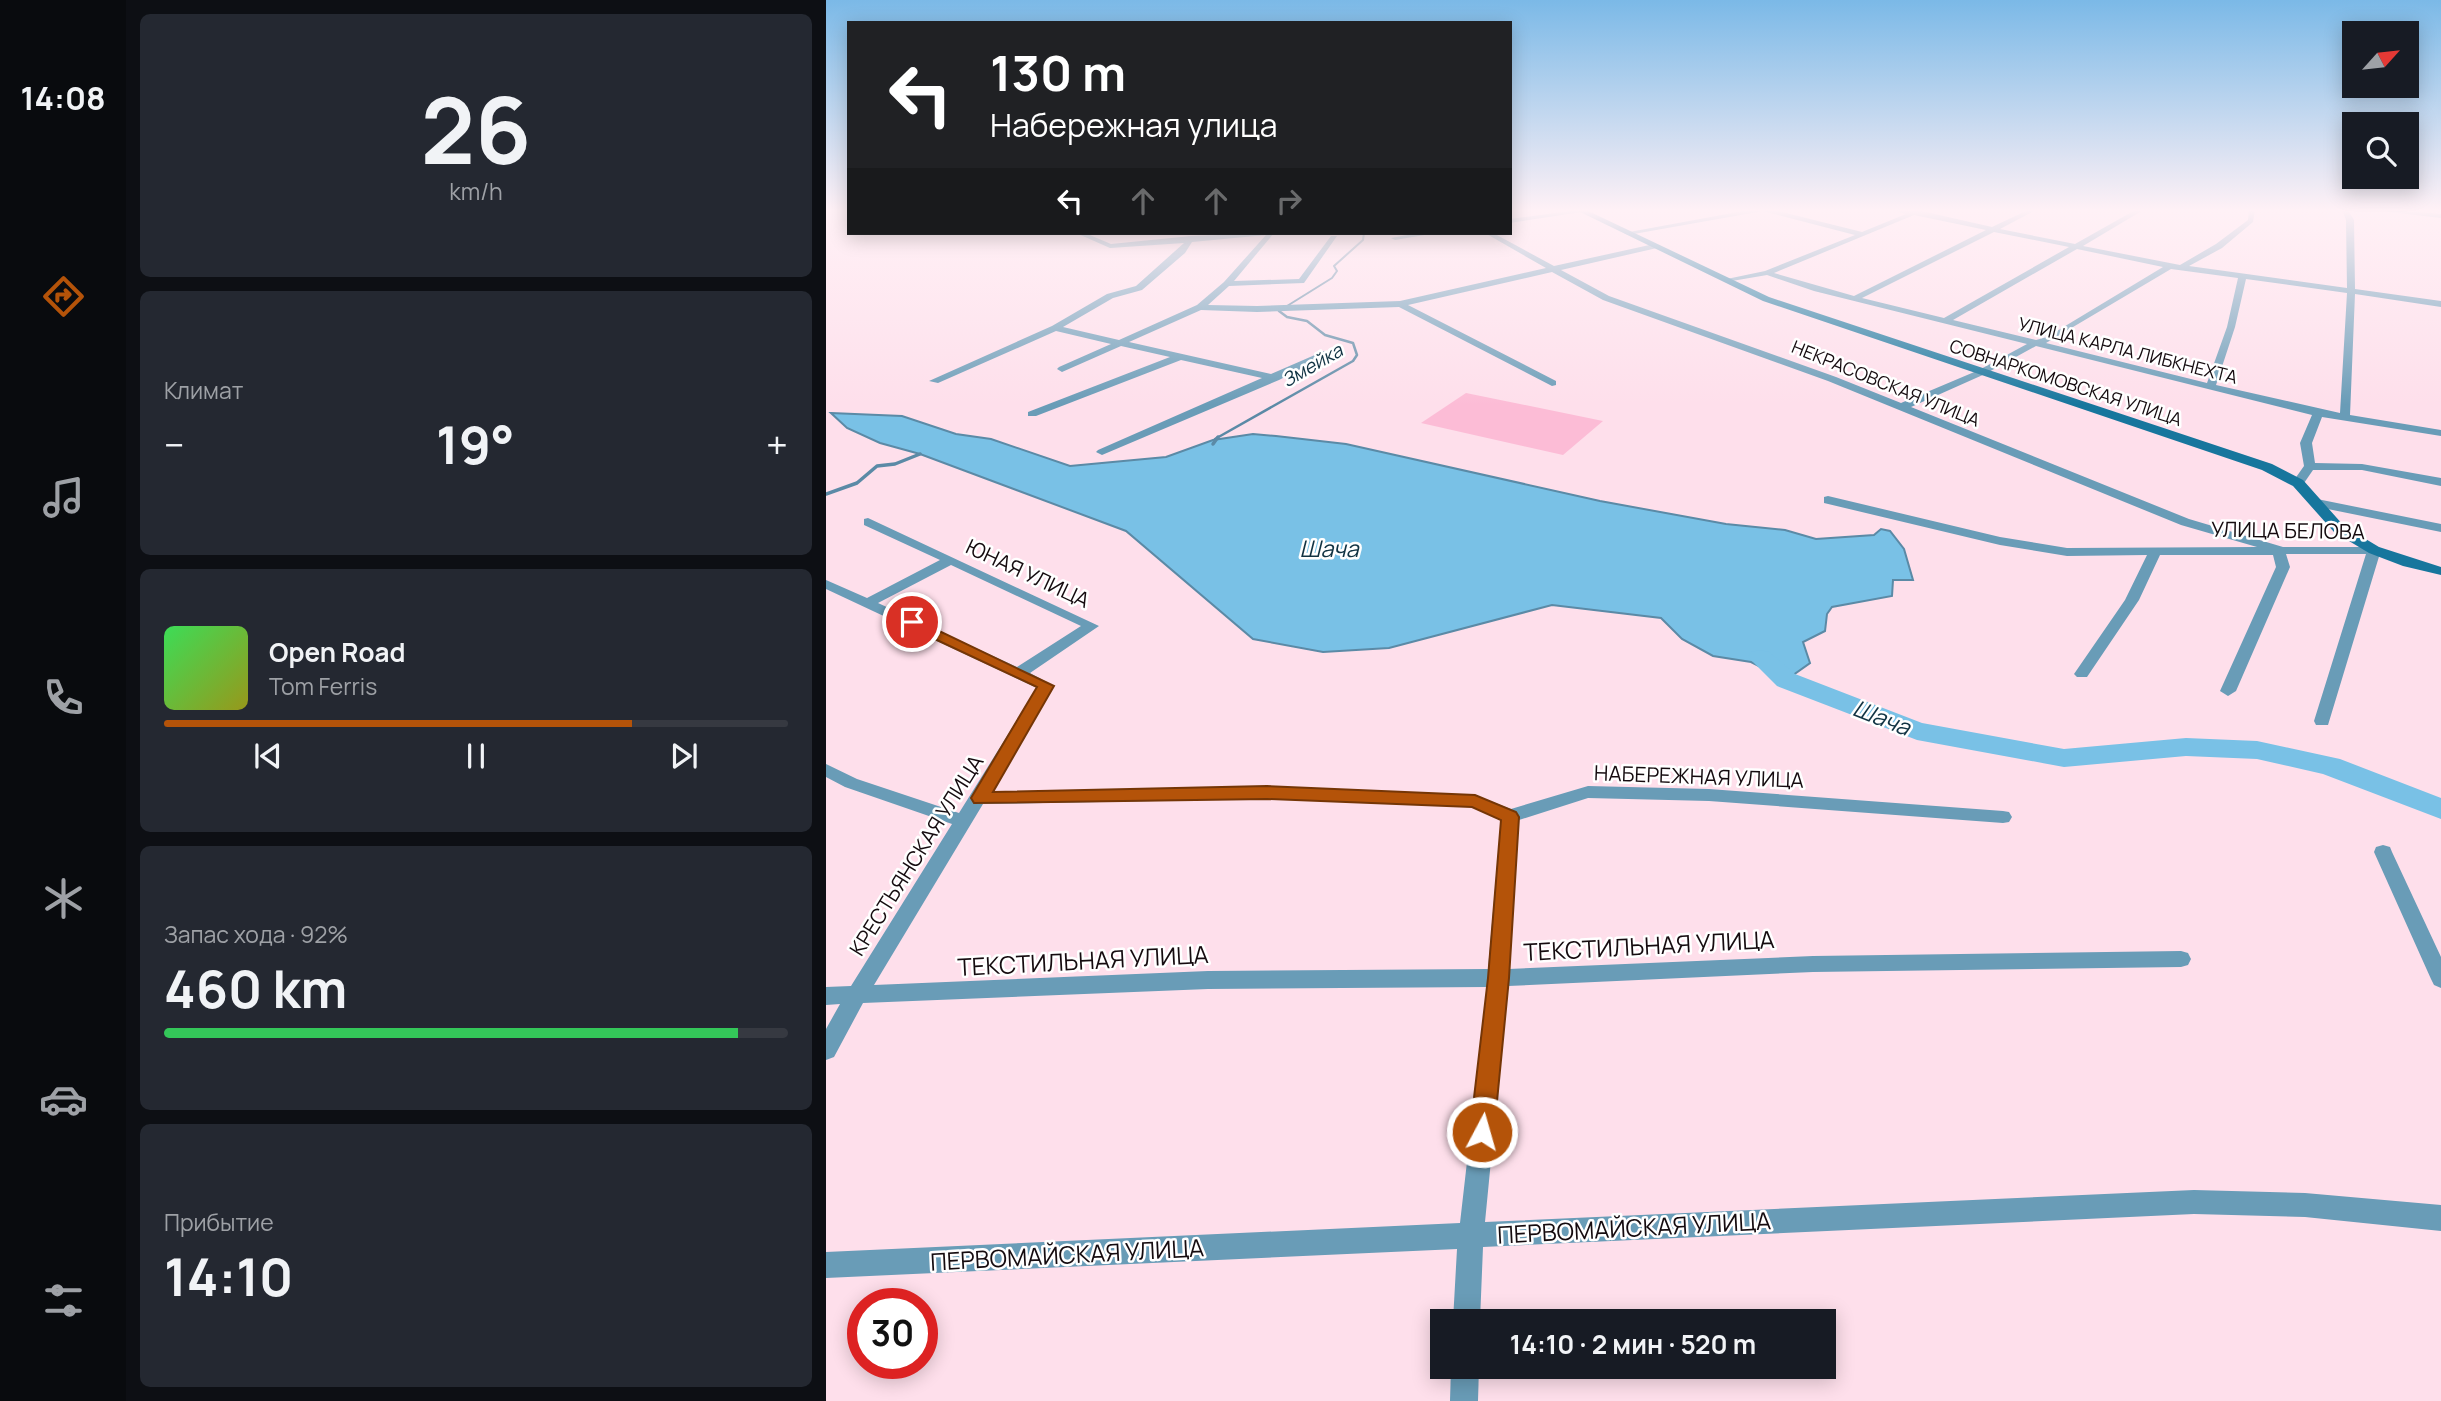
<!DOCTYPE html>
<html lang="ru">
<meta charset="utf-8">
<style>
:root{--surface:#171b24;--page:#242831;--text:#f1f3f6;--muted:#9ea1a6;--line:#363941;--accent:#b45309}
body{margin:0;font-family:Manrope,sans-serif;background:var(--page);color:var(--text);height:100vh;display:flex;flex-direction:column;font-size:26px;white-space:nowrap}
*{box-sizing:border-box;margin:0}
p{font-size:23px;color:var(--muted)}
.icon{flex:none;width:38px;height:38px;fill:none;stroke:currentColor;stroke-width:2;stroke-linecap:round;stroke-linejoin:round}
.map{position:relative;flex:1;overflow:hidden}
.details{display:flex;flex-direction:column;gap:14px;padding:14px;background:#0d0f14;width:700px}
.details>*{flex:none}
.top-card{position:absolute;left:21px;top:21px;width:665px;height:214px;border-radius:0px;box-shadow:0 4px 18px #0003;background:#202124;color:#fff;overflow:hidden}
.needle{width:46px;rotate:63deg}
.fabs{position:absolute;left:1516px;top:21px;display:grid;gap:14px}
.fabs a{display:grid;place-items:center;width:77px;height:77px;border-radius:0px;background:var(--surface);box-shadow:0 4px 18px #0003;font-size:35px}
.speed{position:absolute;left:21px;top:1288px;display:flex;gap:14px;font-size:35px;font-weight:700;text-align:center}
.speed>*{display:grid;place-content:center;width:91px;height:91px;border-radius:50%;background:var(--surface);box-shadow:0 4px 18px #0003;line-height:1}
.speed .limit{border:10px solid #d22;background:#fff;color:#111}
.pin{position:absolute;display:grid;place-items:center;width:60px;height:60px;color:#fff;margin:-30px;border:4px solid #fff;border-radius:50%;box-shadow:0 2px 7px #0007}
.me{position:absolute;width:77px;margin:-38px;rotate:6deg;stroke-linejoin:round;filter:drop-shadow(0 0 5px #0008)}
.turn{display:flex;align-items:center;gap:24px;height:147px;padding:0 28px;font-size:32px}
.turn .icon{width:91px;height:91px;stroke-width:2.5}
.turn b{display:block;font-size:49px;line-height:60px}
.lanes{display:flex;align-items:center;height:66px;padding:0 28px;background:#0003;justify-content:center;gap:35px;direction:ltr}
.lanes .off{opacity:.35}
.big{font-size:52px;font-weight:700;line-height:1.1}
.details .widget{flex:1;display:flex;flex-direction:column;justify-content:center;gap:10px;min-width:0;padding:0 24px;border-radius:10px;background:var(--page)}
.details .dial{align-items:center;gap:0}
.dial b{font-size:91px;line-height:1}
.song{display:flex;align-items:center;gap:21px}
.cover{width:84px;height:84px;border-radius:10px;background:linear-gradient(135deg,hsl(130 70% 55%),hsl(60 70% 35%))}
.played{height:7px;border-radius:4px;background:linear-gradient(90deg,var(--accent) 75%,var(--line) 75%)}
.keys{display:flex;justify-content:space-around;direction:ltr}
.heat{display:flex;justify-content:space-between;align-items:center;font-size:38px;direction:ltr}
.charge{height:10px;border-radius:5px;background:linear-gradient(90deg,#34c759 92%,var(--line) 0)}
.trip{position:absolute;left:604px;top:1309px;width:406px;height:70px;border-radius:0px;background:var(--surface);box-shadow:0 4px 18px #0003;font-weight:700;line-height:70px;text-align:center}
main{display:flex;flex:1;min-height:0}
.dock{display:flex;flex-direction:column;width:126px;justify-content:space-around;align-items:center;background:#090b0e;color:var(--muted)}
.dock .icon{width:49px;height:49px}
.dock .active{color:var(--accent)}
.dock b{font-size:32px;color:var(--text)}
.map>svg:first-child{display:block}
.green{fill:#fcbcd6}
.water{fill:#79c1e6;stroke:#5b8aa6;stroke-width:2}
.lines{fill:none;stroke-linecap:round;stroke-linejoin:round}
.stream-far2{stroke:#5b8aa6;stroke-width:2}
.stream-far1{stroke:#5b8aa6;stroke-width:2.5}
.stream{stroke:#5b8aa6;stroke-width:3.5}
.river{fill:#79c1e6;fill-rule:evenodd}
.street{fill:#699cb7;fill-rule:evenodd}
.secondary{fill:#17769d;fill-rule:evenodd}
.route{fill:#b45309;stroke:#753606;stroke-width:2}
.labels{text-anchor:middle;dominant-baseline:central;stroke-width:5;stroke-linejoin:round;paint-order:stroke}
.far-street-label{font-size:18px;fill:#150b0f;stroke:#fff}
.far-water-label{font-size:19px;font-style:italic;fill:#113343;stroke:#fff}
.street-label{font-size:21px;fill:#150b0f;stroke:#fff}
.water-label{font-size:23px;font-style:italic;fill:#113343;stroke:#fff}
.near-street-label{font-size:24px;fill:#150b0f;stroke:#fff}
</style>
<main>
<nav class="dock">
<b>14:08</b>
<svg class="icon active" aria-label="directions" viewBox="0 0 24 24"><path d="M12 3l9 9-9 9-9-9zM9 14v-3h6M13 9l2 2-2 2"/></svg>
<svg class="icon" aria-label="music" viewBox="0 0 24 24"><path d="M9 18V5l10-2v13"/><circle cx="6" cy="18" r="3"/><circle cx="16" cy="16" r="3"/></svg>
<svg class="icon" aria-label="phone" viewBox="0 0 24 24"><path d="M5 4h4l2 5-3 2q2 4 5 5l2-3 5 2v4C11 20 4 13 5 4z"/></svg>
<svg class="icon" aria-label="climate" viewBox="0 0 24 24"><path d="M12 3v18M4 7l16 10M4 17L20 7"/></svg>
<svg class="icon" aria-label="car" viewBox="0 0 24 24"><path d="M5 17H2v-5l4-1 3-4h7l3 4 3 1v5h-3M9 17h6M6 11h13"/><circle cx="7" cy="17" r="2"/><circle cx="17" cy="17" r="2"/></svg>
<svg class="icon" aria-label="filters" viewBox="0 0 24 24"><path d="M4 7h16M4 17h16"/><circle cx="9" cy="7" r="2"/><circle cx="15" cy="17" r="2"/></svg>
</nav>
<section class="details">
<div class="widget dial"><b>26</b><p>km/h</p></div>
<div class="widget"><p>Климат</p>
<div class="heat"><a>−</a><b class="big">19°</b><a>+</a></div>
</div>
<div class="widget">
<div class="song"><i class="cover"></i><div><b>Open Road</b><p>Tom Ferris</p></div></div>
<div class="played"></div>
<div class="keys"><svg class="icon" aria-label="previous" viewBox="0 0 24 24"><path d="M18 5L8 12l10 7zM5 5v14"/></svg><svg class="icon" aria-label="pause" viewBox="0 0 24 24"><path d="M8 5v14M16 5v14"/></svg><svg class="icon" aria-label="next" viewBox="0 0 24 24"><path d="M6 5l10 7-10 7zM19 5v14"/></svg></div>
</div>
<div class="widget"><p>Запас хода · 92%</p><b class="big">460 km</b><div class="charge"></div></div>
<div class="widget"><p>Прибытие</p><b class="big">14:10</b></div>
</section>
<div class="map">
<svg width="1615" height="1401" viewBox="0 0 1615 1401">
<rect width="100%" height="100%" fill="#fedfeb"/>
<path class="green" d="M640,393l137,28 -40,34 -142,-32z"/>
<path class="water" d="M5,413l71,3 54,18 35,5 79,27 96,-9 47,-17 40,-6 23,2 70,8 254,57 126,23 59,6 31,9 58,-4 7,-6 9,2 14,18 9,31h-20l-1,16 -60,11 -5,7 -2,17 -22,11 7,21 -24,17 -35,-18 -38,-6 -31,-17 -21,-21 -109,-13 -163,43 -66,4 -70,-13 -127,-108 -206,-77 -40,-11 -33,-15z"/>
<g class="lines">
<path class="stream-far2" d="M453,311l53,-33 5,-7 -3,-5 29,-26 1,-7"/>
<path class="stream-far1" d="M389,439l138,-78 4,-6 -4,-12 -28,-8 -18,-14 -20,-4 -8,-6 2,-2"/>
<g class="stream">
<path d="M387,444l5,-7"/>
<path d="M0,494l31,-11 20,-17 18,-2 25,-10"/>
</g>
<path class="river" d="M934,650l9,2 26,22 127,49 142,26 122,-11 71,3 83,18 101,39v21l-118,-45 -66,-15 -71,-3 -122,11 -147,-27 -140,-54 -29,-29 3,-5z"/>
<g class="street">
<path d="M759,209h16l-91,14v-4z"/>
<path d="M928,209h16l92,23 44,-18 -16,-5 27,1 75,17 38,-18h8l-38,20 75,15 62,-35h8l-62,37 97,19 36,-21 32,-24 1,-11h6l-2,13 -31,26 -33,18 158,22 -1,-68 -3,-8 -7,-3 12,1 6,10 1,69 86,12v6l-86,-13 -5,121 91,15v6l-119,-19 -10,26 3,20 47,1 79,14v8l-79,-16h-49l-11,16h-8l-2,-3 12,-17 -4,-23 12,-28 -276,-69 -51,28 -74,33 278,112 94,28h96l2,3 -53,175h-12l-2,-4 52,-167h-80l4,13 -54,124 -8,5 -8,-5 56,-124 -3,-12h-113l-21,45 -52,77h-10l-3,-3 51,-74 22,-45 -80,1 -67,-11 -176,-42v-6l4,-1 172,41 67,11 190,-1 -76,-22 -353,-144 -225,-81 -51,-28 -144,33 148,76v4l-4,1 -153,-79 -142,5 -56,-2 -72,32 142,32 53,-23 8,2 -53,27 -177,75 -6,-3 2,-2 164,-72 -81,-18 -145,56h-8v-4l142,-55 -49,-11 -59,26 -5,-3 2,-2 52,-23 -55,-13 -118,52 -9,-2 123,-55 55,-32 29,-8 48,-43 -74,5 -34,-15h9l26,11 80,-8 83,-3 -40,48 65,-2 32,-43h6l-33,47 -75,3 -21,19 49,1 143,-5 146,-33 -61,-35h8l61,33 100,-22 3,4 -96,22 48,26 227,81 65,26 78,-33 48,-26 -213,-53 -47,-16 -41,7 -4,-2 43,-9 90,-36 -92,-24 -135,24 -4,-2zM1088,215l72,15 -132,66 -80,-23zM1168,232l75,15 -125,71 -82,-20zM440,235l-42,47 -27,23 -78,35 -56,-13 50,-29 29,-8 43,-37 7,-11zM1251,249l86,18 -116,70 -11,3 -83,-20zM1345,269l67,9 -11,49 -20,56 -161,-40zM1420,279l101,14 -7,120 -124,-28 19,-58z"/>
<path d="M1553,209l62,5v4l-59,-7z"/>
<path d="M592,233h18l-41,7 -4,-2z"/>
<path d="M1491,499l124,25v8l-128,-26v-6z"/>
<path d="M42,518l231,108 -69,47 24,13 -64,106 277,-5 208,8 36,14 77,-23 121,3 294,22 6,1 3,5 -3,5 -6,1 -294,-22 -121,-3 -69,22 -10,149 304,-13 368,-5 7,2 3,6 -3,6 -7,2 -368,5 -305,14 -23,236 709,-32 111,3 136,12v26l-136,-14 -111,-3 -711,33 -3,74h-27l4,-72 -631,29v-26l634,-29 27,-236 -279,2 -345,14 -29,54 -8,3v-31l14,-25 -14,1v-18l25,-1 101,-162 -107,-37 -19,-10v-13l31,15 102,34 78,-125 -211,-99v-9l41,18 73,-38 -76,-35v-6zM125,565l130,61 -64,41 -139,-64zM441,799l206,8 28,12 -13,150 -280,2 -334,14 109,-181z"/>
<path d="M1557,845l7,2 2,5 49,105v31l-7,-3 -3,-6 -57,-127 2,-5z"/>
<path d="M625,1367h28l-1,34h-28z"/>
</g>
<path class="secondary" d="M748,209h10l185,88 503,167 31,16 41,46 35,21 62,20v8l-38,-9 -34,-13 -35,-21 -41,-46 -31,-16 -499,-169z"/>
</g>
<linearGradient id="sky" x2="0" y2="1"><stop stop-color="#7bb9e7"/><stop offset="0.52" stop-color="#fff1f6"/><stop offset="1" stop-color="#fff1f6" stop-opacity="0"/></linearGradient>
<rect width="1615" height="405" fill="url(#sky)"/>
<path class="route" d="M86,618l142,68 -61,106 274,-6 208,9 41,17 3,5 -10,161 -15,154 -4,8 -8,3 -9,-3 -3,-8 18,-154 13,-158 -29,-13 -205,-8 -293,4 -3,-5 66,-111 -130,-61v-7z"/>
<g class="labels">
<g class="far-street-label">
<text transform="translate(1302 350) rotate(14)">УЛИЦА КАРЛА ЛИБКНЕХТА</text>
<text transform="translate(1240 382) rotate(18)">СОВНАРКОМОВСКАЯ УЛИЦА</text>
<text transform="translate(1060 383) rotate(22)">НЕКРАСОВСКАЯ УЛИЦА</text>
</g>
<g class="far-water-label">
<text transform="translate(486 365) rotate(-30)">Змейка</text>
</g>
<g class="street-label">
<text transform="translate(1462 530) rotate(1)">УЛИЦА БЕЛОВА</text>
<text transform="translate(202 573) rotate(25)">ЮНАЯ УЛИЦА</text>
<text transform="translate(873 776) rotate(2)">НАБЕРЕЖНАЯ УЛИЦА</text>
<text transform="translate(90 855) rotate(-58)">КРЕСТЬЯНСКАЯ УЛИЦА</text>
</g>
<g class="water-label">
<text x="503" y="548">Шача</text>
<text transform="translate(1056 717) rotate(21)">Шача</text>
</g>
<g class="near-street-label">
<text transform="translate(823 945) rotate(-3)">ТЕКСТИЛЬНАЯ УЛИЦА</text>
<text transform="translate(257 960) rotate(-3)">ТЕКСТИЛЬНАЯ УЛИЦА</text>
<text transform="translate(808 1227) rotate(-3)">ПЕРВОМАЙСКАЯ УЛИЦА</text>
<text transform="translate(241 1254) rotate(-3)">ПЕРВОМАЙСКАЯ УЛИЦА</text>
</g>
</g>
</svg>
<div class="fabs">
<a><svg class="needle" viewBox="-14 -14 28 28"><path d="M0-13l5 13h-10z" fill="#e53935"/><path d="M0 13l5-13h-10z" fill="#9ea1a6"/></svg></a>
<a><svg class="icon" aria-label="search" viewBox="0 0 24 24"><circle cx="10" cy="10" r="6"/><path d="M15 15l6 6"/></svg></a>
</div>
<div class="speed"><div class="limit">30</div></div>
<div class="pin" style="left:86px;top:622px;background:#d93025"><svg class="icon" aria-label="arrive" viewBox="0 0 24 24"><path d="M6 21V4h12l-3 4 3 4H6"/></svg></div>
<svg class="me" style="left:656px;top:1132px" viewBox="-20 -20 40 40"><circle r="17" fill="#b45309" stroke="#fff" stroke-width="3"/><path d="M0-11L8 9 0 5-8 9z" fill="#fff"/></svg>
<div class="trip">14:10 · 2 мин · 520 m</div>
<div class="top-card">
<div class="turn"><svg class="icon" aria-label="left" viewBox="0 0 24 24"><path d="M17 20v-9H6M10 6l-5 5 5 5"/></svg><div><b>130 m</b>Набережная улица</div></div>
<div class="lanes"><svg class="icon" aria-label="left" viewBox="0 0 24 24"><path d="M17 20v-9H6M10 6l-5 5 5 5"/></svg><svg class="icon off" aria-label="ahead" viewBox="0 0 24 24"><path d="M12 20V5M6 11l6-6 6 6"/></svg><svg class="icon off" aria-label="ahead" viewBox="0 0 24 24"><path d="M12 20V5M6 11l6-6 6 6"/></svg><svg class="icon off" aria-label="right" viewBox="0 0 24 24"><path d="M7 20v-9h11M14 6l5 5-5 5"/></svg></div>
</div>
</div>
</main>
